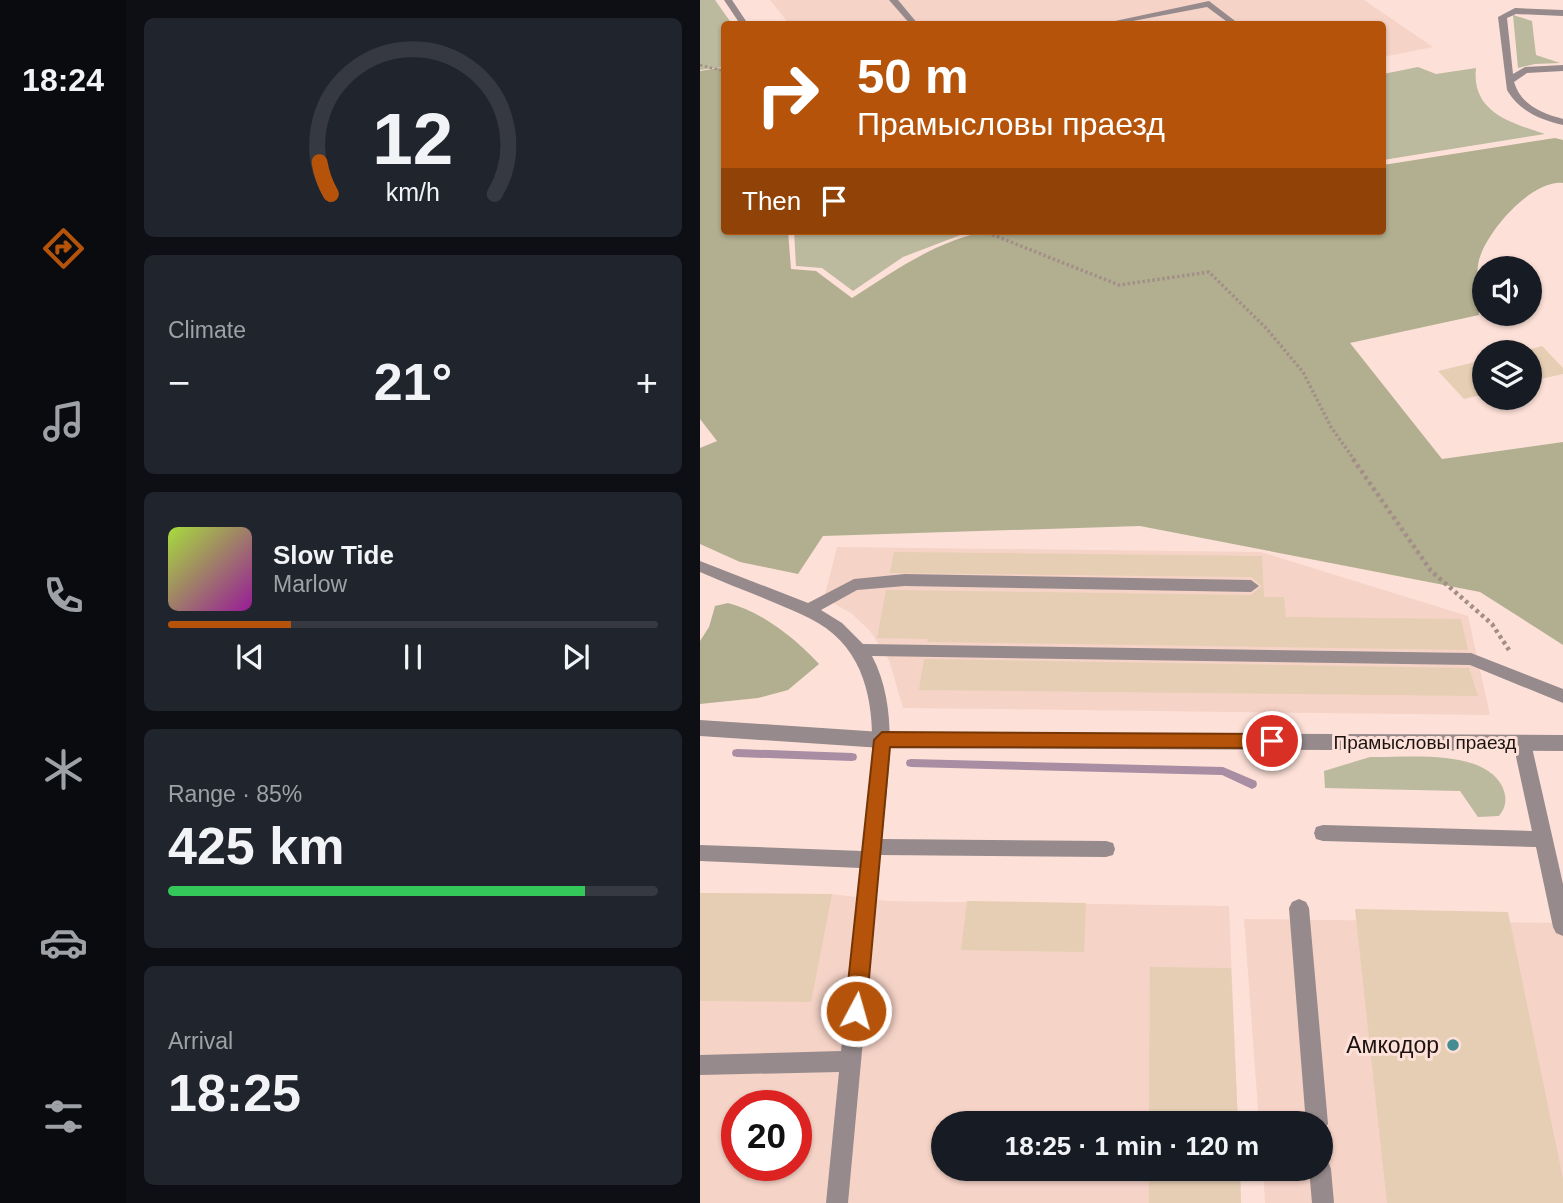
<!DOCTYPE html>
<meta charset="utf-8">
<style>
:root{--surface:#171b24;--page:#20242c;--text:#f1f3f6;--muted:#9ea1a6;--line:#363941;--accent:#b45309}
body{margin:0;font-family:Helvetica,sans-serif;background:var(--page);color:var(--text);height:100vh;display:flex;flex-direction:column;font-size:26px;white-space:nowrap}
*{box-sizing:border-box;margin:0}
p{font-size:23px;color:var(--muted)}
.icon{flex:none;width:38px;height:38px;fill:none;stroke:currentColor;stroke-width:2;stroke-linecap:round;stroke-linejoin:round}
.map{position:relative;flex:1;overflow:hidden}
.side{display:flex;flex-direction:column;gap:18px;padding:18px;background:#0d0f14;width:574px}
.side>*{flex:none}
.hud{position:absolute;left:21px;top:21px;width:665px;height:214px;border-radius:7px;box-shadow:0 2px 5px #0004;background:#b45309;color:#fff;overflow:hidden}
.buttons{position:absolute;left:772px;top:256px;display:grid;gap:14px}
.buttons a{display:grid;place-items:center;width:70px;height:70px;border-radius:50%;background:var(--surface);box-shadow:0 2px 5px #0004;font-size:35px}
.speed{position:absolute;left:21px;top:1090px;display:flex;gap:14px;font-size:35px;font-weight:700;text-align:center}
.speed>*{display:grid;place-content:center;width:91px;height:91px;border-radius:50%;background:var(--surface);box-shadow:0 2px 5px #0004;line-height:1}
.speed .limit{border:10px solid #d22;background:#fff;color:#111}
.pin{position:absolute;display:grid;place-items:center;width:60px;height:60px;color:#fff;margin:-30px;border:4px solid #fff;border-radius:50%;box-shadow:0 2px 7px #0007}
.me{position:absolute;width:77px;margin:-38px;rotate:6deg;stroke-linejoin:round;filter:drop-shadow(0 0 5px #0008)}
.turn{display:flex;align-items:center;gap:24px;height:147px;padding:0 21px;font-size:32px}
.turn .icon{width:91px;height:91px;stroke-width:2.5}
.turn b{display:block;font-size:49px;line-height:60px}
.then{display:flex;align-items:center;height:66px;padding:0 21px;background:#0003;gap:14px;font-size:26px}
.big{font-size:52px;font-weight:700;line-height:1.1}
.side .tile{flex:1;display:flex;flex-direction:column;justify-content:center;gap:10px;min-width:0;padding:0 24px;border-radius:10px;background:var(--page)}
.side .dial{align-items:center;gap:0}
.dial svg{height:182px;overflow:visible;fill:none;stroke:var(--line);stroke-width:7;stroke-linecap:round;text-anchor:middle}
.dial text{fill:var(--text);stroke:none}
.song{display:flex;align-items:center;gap:21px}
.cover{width:84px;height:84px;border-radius:10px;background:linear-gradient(135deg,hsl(80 70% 55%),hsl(300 70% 35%))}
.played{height:7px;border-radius:4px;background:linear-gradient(90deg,var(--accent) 25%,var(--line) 25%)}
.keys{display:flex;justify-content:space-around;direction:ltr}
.heat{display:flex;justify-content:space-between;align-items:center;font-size:38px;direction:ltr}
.charge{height:10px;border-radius:5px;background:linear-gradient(90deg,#34c759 85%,var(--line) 0)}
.trip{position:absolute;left:231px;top:1111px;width:402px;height:70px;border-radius:35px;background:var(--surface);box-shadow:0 2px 5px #0004;font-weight:700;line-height:70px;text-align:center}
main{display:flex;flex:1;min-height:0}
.menu{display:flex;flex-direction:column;width:126px;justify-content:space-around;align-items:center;background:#090b0e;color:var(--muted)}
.menu .icon{width:49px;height:49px}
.menu .on{color:var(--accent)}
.menu b{font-size:32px;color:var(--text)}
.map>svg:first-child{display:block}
.built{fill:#f6d3c7;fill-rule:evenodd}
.green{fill:#bbb99e}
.forest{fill:#b2af90}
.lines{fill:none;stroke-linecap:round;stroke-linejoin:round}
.stream{fill:#a88da3;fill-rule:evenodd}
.building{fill:#e5ceb3}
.path-far2{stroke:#a38f88;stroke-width:2.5;stroke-dasharray:2.5 2.5;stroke-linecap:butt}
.path-far1{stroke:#a38f88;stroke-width:3.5;stroke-dasharray:2.5 2.5;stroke-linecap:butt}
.path{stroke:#a38f88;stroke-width:4.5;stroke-dasharray:3.5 3.5;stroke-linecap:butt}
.service{fill:#968a8c;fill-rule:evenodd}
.minor{fill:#968a8c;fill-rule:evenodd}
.route{fill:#b45309;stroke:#753606;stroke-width:2}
.poi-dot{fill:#448c91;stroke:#fde1d8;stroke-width:2.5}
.labels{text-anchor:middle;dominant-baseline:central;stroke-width:6;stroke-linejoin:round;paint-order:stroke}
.street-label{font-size:19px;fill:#1c1310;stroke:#fde1d8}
.near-poi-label{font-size:23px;fill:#1c1310;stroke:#fde1d8;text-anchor:end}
</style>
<main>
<nav class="menu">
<b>18:24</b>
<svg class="icon on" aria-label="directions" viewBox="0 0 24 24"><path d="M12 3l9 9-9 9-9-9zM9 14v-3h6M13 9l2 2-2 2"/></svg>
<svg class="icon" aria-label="music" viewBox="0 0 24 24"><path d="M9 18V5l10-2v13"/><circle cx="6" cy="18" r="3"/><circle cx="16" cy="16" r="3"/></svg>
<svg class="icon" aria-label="phone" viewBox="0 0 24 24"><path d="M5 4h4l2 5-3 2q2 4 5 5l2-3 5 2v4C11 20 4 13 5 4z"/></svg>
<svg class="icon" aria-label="climate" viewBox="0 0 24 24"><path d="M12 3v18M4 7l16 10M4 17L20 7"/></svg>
<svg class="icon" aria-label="car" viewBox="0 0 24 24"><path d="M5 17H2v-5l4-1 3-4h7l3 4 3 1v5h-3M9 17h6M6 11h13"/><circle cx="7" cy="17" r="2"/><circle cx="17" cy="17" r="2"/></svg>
<svg class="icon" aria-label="filters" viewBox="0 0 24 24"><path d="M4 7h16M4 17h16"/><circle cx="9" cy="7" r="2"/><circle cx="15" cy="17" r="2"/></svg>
</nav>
<section class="side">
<div class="tile dial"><svg viewBox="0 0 100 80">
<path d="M14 69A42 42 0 1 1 86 69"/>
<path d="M14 69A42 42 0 0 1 9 55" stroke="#b45309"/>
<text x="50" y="56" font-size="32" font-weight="700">12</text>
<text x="50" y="72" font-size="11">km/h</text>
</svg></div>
<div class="tile"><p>Climate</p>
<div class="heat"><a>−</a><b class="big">21°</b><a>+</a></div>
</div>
<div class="tile">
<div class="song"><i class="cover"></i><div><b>Slow Tide</b><p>Marlow</p></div></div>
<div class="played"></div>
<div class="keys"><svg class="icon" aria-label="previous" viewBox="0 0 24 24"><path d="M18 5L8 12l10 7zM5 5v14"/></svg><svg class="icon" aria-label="pause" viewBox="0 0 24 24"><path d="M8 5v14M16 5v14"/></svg><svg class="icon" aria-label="next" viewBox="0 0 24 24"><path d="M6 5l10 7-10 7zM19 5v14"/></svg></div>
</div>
<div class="tile"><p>Range · 85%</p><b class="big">425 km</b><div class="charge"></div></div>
<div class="tile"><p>Arrival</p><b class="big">18:25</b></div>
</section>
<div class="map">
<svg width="863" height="1203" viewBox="0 0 863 1203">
<rect width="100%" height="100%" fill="#fde1d8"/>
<g class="built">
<path d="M70,0h594l69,47 -50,10 -1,-33h-593z"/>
<path d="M137,547l424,5 207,64 22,99 -587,-7 -14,-48 -19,-29 -19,-18 -27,-15z"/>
<path d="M0,893l132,1 57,7 340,5 9,217 -295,1v45h297l1,34h-541zM37,1106h59v60h-59z"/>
<path d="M544,919l319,4v280h-298l-2,-34h58v-45l-62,-1z"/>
</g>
<g class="green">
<path d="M0,0h15l17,24h-8v43l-24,3z"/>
<path d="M813,15l19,6 4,34 24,8 -25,1 -17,4z"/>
<path d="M718,67l18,7 40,-6c-5,44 35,55 69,66l-162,26v-86z"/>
<path d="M94,231h177l-68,26 -50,34 -31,-23 -26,-2z"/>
<path d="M670,757c37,1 112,-9 132,29 5,11 5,20 -3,30l-21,1 -18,-26 -135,-3 -1,-17z"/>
</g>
<g class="forest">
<path d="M18,68l6,1v162h64l3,38 25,2 36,27c44,-28 85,-58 137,-67h393l1,-66 172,-27 8,2v43c-32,-3 -76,48 -84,77 -4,16 0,39 0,55l-129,28 92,116 121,-17v203l-83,-53 -340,-66 -317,10 -25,38 -58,-12 -40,-18v-96l17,-7 -17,-22v-348z"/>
<path d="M28,603c33,8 68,36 91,61l-31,26 -30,8 -58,6v-63l9,-14 6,-21z"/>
</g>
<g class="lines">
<g class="stream">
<path d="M37,749l115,4 4,1 1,3 -1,3 -4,1 -115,-4 -4,-1 -1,-3 1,-3z"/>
<path d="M211,759l312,8 33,14 1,3 -1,3 -4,2 -30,-14 -311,-8 -4,-1 -1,-3 1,-3z"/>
</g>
</g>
<g class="building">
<path d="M842,346l21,22v6l-27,6 -6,-7v-21h-11z"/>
<path d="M784,360v34l-20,5 -26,-28z"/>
<path d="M194,552l368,4 2,41h20l2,20 175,2 7,31 -541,-8 1,-3 -51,-1 9,-48 365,5 11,-9 -11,-9 -361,-4z"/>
<path d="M224,659l545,9 9,28 -559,-6z"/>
<path d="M0,893l132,1 -21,108 -111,-1z"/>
<path d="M267,901l119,2 -2,49 -123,-2z"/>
<path d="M655,909l153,3 55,267v24h-176z"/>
<path d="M450,967l81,1 7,156h-89z"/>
<path d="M449,1169h91l1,34h-92z"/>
</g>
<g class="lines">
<path class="path-far2" d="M0,65l24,6"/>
<path class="path-far1" d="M283,231l136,54 90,-13 58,57 36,43 28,55 24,34"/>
<path class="path" d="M653,459l78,112 61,53 17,26"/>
<g class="service">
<path d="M24,0h8l16,24h-8z"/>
<path d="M189,0h9l20,24h-8z"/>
<path d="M509,1l30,23h-9l-23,-17 -90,17h-16z"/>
<path d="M815,8l48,2v6l-47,-2 -9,4 6,56 12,-7 38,-2v6l-36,2 -13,9c7,23 27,31 49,37v6c-23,-6 -43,-13 -56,-35l-9,-73z"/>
<path d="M0,561l108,42 46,-24 51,-5 346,6 8,6 -8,6 -346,-6 -48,4 -36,20 21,13 21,21 608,9 92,36v14l-93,-38 -598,-9c29,55 15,124 10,183l224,2 7,2 2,6 -2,6 -7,2 -226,-2 -32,348h-22l13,-131 -139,3v-20l141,-4 19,-183 -160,-7v-16l162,6c8,-78 35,-190 -53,-233 -35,-17 -73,-30 -109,-46z"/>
<path d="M822,736l6,2 3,5 32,141v52l-7,-3 -3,-6 -17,-80 -213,-6 -7,-2 -2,-6 2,-6 7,-2 209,6 -19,-88 3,-5z"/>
<path d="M599,899l7,3 3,6 19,216 -7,9v-9h-15l-17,-216 3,-6z"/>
<path d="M621,1158l7,3 3,8 3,34h-22l-3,-34h12z"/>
</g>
<path class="minor" d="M0,720l182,12 681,3v16l-681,-3 -182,-12z"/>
</g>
<path class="route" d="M182,732l390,2 9,7 -9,7 -382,-1 -24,264 -3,7 -7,3 -8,-3 -3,-7 29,-271z"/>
<circle class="poi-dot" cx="753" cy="1045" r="7"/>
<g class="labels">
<g class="street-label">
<text x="725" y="742">Прамысловы праезд</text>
</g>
<g class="near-poi-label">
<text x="739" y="1045">Амкодор</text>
</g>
</g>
</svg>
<div class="buttons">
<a><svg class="icon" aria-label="sound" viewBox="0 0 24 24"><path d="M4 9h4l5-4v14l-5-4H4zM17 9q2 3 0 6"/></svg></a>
<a><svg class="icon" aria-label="layers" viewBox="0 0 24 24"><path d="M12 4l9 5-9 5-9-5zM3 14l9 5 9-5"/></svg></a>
</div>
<div class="speed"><div class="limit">20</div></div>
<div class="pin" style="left:572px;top:741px;background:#d93025"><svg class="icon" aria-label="arrive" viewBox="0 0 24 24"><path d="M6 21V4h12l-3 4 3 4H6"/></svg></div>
<svg class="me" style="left:156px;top:1011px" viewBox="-20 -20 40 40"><circle r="17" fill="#b45309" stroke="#fff" stroke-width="3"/><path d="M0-11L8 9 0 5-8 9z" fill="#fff"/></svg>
<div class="trip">18:25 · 1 min · 120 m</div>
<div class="hud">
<div class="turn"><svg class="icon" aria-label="right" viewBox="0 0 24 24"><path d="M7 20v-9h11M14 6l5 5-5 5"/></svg><div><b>50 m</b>Прамысловы праезд</div></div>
<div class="then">Then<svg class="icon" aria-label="arrive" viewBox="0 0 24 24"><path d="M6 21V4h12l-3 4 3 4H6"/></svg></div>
</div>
</div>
</main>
